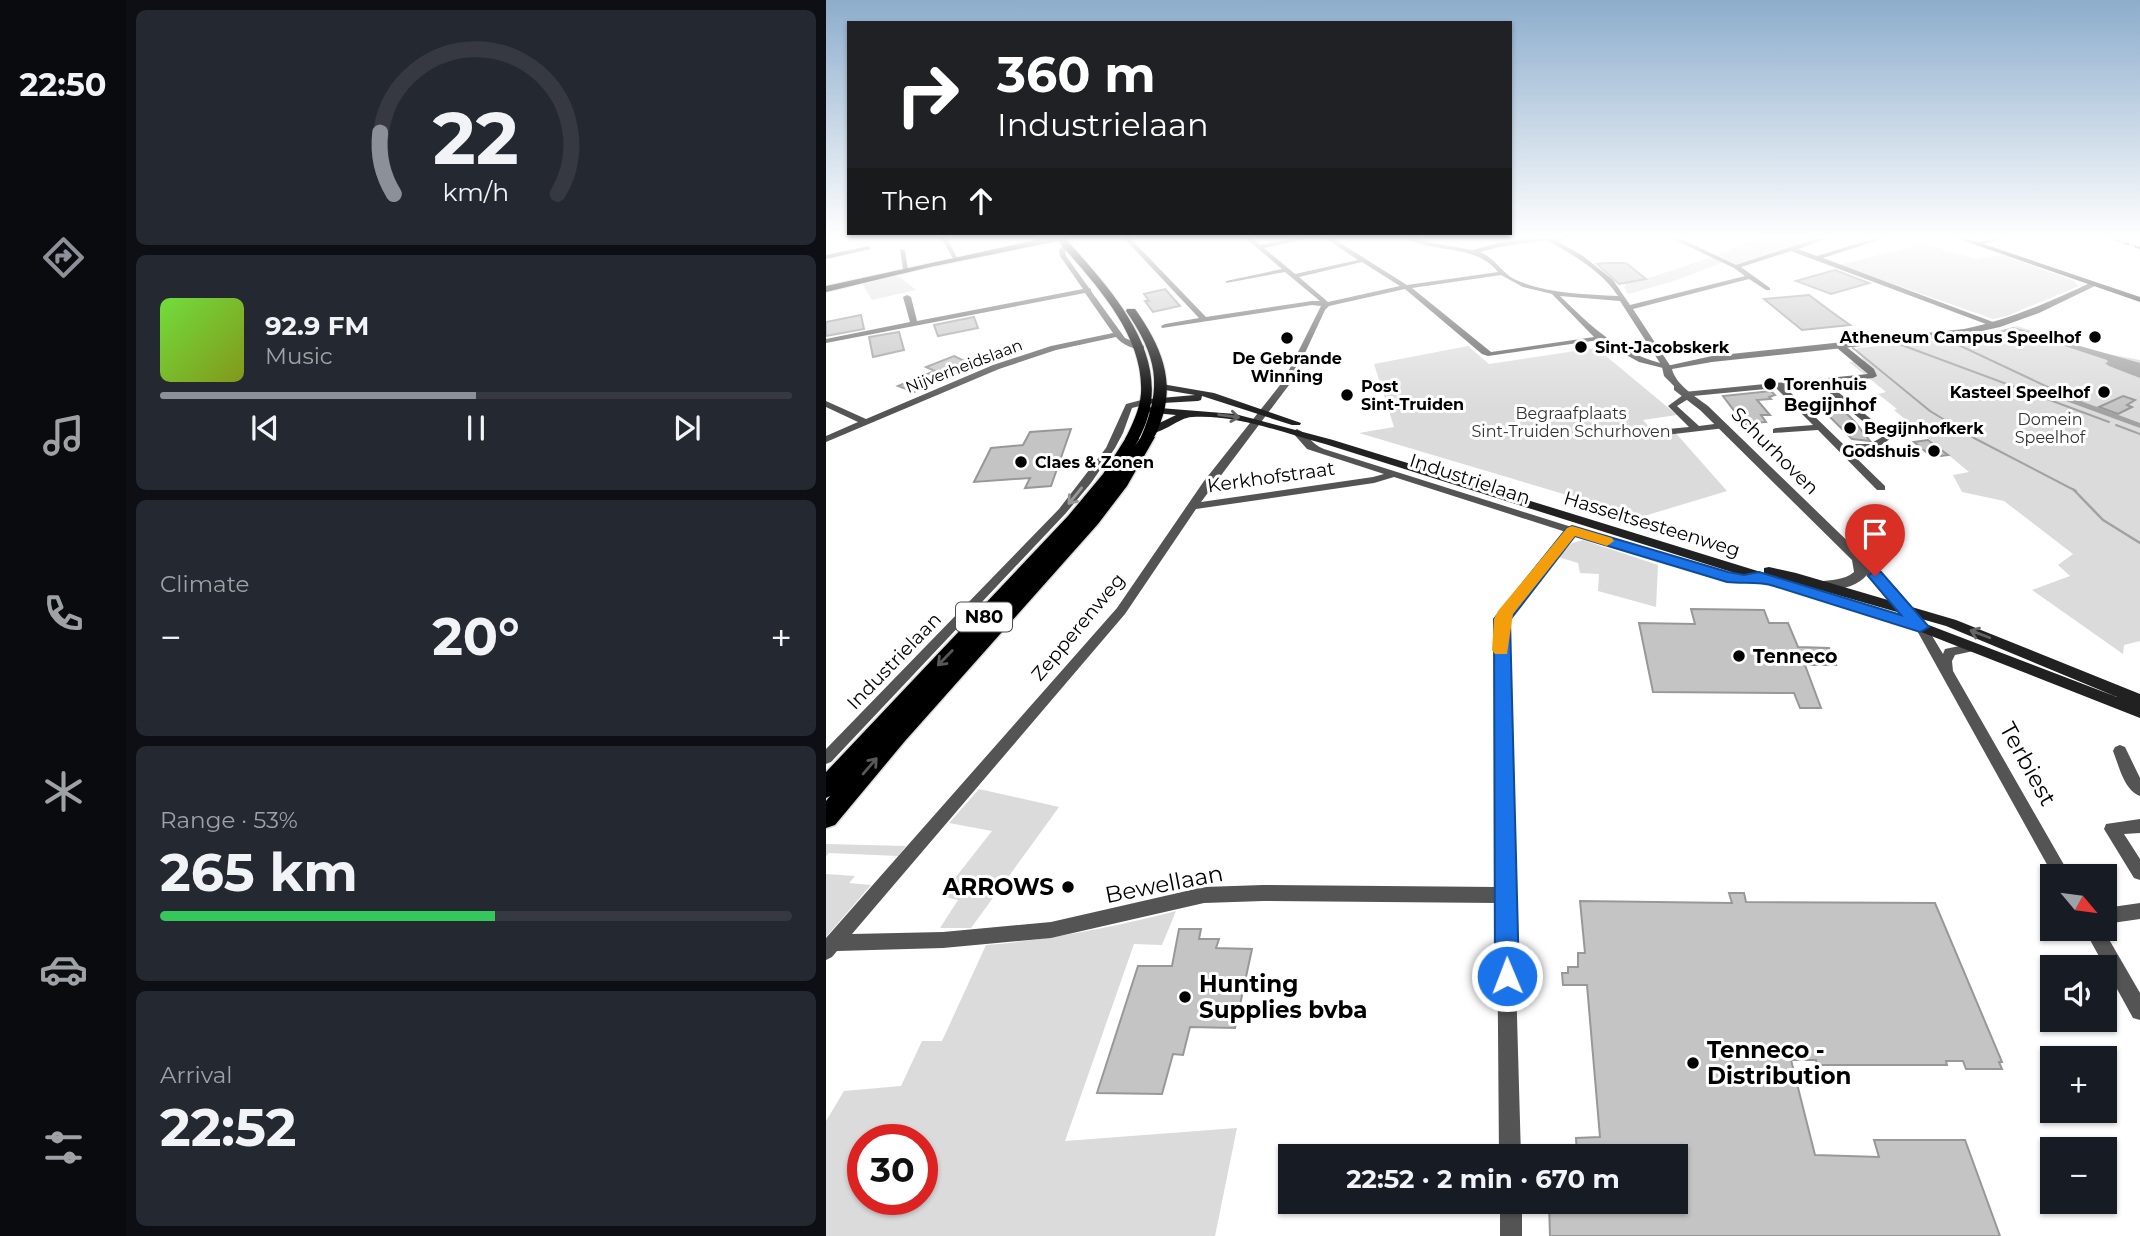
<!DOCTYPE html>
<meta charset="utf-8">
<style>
:root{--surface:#171b24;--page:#242831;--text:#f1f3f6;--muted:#9ea1a6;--line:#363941;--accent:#8c9099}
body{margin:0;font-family:Montserrat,sans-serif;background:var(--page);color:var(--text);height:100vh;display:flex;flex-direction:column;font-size:26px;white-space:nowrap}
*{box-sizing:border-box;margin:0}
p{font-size:23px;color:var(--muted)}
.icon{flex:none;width:38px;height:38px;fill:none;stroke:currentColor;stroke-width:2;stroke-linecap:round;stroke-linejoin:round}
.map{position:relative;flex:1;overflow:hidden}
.sheet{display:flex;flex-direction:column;gap:10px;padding:10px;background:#0d0f14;width:700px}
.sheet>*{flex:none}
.guide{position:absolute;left:21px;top:21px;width:665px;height:214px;border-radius:0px;box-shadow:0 2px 5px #0004;background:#202124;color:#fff;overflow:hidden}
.needle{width:46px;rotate:119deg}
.fabs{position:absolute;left:1214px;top:864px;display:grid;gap:14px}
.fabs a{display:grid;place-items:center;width:77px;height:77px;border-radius:0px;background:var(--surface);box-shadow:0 2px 5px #0004;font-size:35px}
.speed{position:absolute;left:21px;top:1124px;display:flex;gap:14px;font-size:35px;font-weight:700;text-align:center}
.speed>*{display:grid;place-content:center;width:91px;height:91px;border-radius:50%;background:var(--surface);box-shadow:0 2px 5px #0004;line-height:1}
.speed .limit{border:10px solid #d22;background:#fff;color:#111}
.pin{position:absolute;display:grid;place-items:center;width:60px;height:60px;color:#fff;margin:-72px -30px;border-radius:50% 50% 50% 0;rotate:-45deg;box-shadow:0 0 7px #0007}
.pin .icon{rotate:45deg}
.me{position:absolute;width:77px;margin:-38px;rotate:359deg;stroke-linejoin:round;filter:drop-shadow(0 0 5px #0008)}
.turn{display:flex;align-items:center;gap:24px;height:147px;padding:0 35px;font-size:32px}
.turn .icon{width:91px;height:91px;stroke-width:2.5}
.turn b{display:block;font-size:49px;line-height:60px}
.then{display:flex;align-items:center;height:66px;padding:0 35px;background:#0003;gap:14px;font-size:26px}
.big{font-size:52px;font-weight:700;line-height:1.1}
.sheet .card{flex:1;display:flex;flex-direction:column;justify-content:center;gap:10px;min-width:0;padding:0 24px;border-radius:10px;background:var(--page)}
.sheet .dial{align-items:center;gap:0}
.dial svg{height:182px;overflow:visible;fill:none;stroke:var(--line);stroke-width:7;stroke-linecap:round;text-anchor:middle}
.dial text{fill:var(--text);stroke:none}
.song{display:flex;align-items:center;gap:21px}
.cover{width:84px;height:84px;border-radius:10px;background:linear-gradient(135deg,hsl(100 70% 55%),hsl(70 70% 35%))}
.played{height:7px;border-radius:4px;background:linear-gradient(90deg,var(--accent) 50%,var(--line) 50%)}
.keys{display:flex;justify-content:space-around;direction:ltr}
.heat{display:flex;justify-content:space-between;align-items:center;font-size:38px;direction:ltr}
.charge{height:10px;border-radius:5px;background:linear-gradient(90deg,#34c759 53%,var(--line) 0)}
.trip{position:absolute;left:452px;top:1144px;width:410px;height:70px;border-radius:0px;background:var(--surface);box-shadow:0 2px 5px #0004;font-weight:700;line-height:70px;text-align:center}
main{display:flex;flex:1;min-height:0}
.tab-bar{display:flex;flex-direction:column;width:126px;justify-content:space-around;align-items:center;background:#090b0e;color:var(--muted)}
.tab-bar .icon{width:49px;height:49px}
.tab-bar .selected{color:var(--accent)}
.tab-bar b{font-size:32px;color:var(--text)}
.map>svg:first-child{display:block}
.green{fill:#dbdbdb;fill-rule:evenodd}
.water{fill:#a2a2a2}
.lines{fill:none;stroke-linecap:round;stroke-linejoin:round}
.stream-far1{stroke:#a2a2a2;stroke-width:2}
.stream{stroke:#a2a2a2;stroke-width:2.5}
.building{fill:#c4c4c4;stroke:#989898;stroke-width:2}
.primary-casing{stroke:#dbdbdb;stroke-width:2}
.trunk-casing{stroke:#dbdbdb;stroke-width:3}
.minor{fill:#545454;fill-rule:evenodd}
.tertiary{fill:#545454;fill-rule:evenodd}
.secondary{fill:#212121;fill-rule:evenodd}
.primary{fill:#000;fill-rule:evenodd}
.trunk{fill:#000;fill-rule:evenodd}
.rail{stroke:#000;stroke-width:2;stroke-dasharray:6 2 1 2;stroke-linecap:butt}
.oneway{stroke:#646464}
.oneway2{stroke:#989898}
.oneway3{stroke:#595959}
.route{fill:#1a73e8;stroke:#114b97;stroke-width:2}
.slow{fill:#f59e0b}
.poi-dot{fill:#000;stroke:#fff;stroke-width:2.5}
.labels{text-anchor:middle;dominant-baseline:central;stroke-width:6;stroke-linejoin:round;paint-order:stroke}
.far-poi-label{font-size:16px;font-weight:bold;fill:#000;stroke:#fff;text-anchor:start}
.far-street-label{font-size:16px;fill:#000;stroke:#fff}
.far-park-label{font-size:16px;fill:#323232;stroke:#fff}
.far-neighbourhood-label{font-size:18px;font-weight:bold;fill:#000;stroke:#fff}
.shield{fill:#fff;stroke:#4c4c4c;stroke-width:2}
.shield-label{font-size:18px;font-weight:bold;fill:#000}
.street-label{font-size:19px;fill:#000;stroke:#fff}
.poi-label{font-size:19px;font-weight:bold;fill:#000;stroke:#fff;text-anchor:start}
.near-street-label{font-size:23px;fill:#000;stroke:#fff}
.near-poi-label{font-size:23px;font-weight:bold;fill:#000;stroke:#fff;text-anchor:start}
</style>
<main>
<nav class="tab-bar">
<b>22:50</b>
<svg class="icon selected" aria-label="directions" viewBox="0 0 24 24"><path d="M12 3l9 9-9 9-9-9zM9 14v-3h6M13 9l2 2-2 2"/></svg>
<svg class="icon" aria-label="music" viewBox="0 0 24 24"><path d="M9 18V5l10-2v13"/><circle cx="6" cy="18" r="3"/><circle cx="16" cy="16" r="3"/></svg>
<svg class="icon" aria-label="phone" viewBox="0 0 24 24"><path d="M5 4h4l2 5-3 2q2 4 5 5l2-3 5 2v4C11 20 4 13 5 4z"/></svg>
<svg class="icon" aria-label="climate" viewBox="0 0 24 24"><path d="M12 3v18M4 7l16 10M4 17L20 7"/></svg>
<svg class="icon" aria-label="car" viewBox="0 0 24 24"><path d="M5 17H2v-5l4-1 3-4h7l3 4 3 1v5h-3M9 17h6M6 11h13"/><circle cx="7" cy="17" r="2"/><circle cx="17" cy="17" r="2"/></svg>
<svg class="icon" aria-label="filters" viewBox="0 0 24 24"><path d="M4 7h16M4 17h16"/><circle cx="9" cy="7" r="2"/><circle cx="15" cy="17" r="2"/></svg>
</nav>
<section class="sheet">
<div class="card dial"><svg viewBox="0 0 100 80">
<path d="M14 69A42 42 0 1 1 86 69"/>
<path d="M14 69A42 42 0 0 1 8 42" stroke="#8c9099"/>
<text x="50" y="56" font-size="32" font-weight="700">22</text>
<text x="50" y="72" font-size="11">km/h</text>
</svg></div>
<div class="card">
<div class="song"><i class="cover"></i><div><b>92.9 FM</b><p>Music</p></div></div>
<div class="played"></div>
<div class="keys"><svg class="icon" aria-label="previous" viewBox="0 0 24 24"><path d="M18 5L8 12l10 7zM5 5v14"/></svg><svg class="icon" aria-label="pause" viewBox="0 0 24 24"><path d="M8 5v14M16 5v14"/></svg><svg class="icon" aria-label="next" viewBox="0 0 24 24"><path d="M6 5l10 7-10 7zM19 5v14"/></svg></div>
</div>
<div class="card"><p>Climate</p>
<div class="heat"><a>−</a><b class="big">20°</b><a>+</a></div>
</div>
<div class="card"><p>Range · 53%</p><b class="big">265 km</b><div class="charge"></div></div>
<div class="card"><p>Arrival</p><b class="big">22:52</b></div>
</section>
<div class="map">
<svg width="1314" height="1236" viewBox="0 0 1314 1236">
<rect width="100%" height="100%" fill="#fff"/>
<g class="green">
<path d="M940,236h62l-88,30 -11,-2 -14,-9z"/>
<path d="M1096,244l54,15 26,-4 70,25 7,6 -72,30 -14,3 -154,-54z"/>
<path d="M886,257l10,6 -48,18 -46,13 -4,-7 2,-2 -2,-2 28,-6z"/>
<path d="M70,274l20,16 -44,10 -11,-18z"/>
<path d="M1192,326l65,23 57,11v281l-16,4 -1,9 -91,-64 38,-14 -12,-11 15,-11 -69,-53 -42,-9 -9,-17 16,-3 -75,-62 3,-1 -19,-15 8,-2 -37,-30 15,-1 -8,-12 3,-1 119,-12z"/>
<path d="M642,346l21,18 112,-17 8,7 -3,2 71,59 -34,5 12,13 18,-3 54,61 -86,26 -282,-84 35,-6 -20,-63z"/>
<path d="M757,540l75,25 -2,42 -58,-16 1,-17 -19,-1 -2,-10 -20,-6 14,-14z"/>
<path d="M153,789l80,18 -88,121h-31l18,-28 -17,-4 51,-65 -43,-8z"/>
<path d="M0,844l80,2 -8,10 -69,-3 -3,3z"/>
<path d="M0,874l29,2 -6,7 22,2 -45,52z"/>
<path d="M350,911l-14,34 -28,-1 -69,197 172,-13 -22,108h-389v-115l18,-30 57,-5 21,-45h20l44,-96c65,-5 127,-18 190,-34zM37,1139h59v60h-59z"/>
</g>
<path class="water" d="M1187,327l127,36v15l-31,-12 -4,-3 3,-1 -1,-2 -94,-31 -50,17 115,54 62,23v5l-74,-27 -8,-8 -104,-49z"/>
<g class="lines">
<g class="stream-far1">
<path d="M1073,344l210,78"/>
<path d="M1027,348l77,63 44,27 102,53"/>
<path d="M1290,425l24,9"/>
</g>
<path class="stream" d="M1247,489l30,31 37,23"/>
</g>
<g class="building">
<path d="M779,263h21l20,16 -27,5 -22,-20z"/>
<path d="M1009,270l34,13 -38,11 -35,-13z"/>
<path d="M339,289l15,17 -27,6 -8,-11h4l-5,-7z"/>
<path d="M983,295l20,15 21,15 -48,5 -38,-31z"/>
<path d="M35,315l3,14 -38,7v-14z"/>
<path d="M148,317l4,11 -40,8 -4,-11z"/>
<path d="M73,332l5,18 -31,7 -4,-20z"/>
<path d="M128,356l23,11 -45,16 2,1 -20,8 -16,-6 37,-15 -9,-4z"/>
<path d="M945,391l4,4 -6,2 2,2 -14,1 13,15h-9l5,7 -22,2 -21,-28z"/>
<path d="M1297,396l12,4 -8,5 5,2 -14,7 -19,-7z"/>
<path d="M1019,412l9,9 16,20 -18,-2 -26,-26z"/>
<path d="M245,429l-20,57 -26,2 5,-10 -56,4 17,-34 32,-3 7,-13z"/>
<path d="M1102,440l20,15 -16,2 -18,-15z"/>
<path d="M865,609l73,1 5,13h19l10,24 31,1 7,17h-31l16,43h-21l-6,-15 -141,-1 -14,-69 56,1z"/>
<path d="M903,893h15l2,9 189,1 67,159h-3l3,7h-36l-3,-8h-17l1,4h-130l-1,-5h-25l24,95 64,2 -5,-17h91l35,96h-450l-1,-34h126v-45h-98l-1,-19 24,-1 -13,-152h-24l-1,-12h6v-6h10v-14h7l-5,-52 152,2z"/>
<path d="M353,929h22l-2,10h20l-3,9 36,1 -17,79 -45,-1 -7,28 -10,-1 -11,40 -65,-1 41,-127h34z"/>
</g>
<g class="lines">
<defs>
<g id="primary">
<path d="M229,236h18l-7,3c49,56 116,125 71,203l-5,1 -7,-4c7,-14 15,-30 16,-46 3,-59 -47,-110 -83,-152l-128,26 -104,25v-6z"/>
<path d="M301,309h8c25,35 42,72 25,115 -3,7 -4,14 -12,17l-7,-4c22,-51 16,-81 -15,-126z"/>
</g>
<path id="trunk" d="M322,433l7,4 -28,49 -29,38 -193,217 -70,84 -9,3v-27l4,-5 -4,2v-26l242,-256 35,-42 24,-38h10l2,3 -4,7 8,-12z"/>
</defs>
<use href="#primary" class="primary-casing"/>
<use href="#trunk" class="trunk-casing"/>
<g class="minor">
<path d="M114,236h6l12,24h-4z"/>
<path d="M296,236h6l78,81 106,-16h8l-35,-29 -59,11v-2l56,-12 -39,-33h7l10,9 45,-9h13l-54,12 31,26 63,-14 -36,-24h7l78,49 91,-13c-24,-30 -66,-17 -96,-36h8l22,7 41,7 25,-7 43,-7 11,2 27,-2 -22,5 26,15 30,24 17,25 115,-29 -11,-8 -67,-32h8l61,29 89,-29h9l-36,13 19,7 65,-20h9l-68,22 178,67 -7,2 -203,-76 -50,16 29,21v2h-4l-17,-11 -116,30 38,58 -4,2 -28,-7 -40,-22 -111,16 -6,-2 -77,-65 -76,17 -4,4 -33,71 -91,121 172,-25 11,-3 -77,-25 -15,-17 5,-3c11,5 14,15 27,20l384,121 30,6 21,-3 6,4 -2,3 -14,3 -22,-1 -152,-47 -63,77 -6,17 15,528h-22l-2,-254 -234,-2 -59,2 -153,35 -108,10 -106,3 -5,6 -6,3v-22l291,-330 87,-127 80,-101 37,-74 -9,-1 -150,23 -1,-2 4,-2 34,-6zM720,240c27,15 55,30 72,56 -35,-2 -72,-2 -104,-17 -13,-7 -19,-21 -34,-27l19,-5zM536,262l38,24 -72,16 -29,-25zM675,275l22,12 29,7 42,43 -103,15 -79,-64zM734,296l60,5 40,62c-45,-13 -68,-36 -100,-67zM568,477l172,55 -64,76 -8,21 3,258 -234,-2 -59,2 -153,35 -108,10 -91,2 273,-320 71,-105 178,-26z"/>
<path d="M1175,236h11l-35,10 -3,-2z"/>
<path d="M240,242l3,2 -4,6 1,6 23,32 2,1v2l34,47 19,8v4c-9,0 -23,-6 -28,-13l-60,13 -57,19 -173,73v-6l32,-14 -32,-15v-6l40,18 127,-54 58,-19 62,-13 -28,-40 -259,50v-4l84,-17 -7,-25 4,-2 4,2 6,24 166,-32 -23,-33 -1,-6z"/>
<path d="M43,246l2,3 -45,10v-4z"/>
<path d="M74,249l5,1 3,20 -5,-1z"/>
<path d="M1011,344h6l31,25 3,7 -4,2 -46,5 66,54 -18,12 -27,1 37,36v4h-8l-59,-60 -45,3v-4l3,-1 37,-3 -37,-37 -83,8 -16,10 22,20 23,-3 3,1v4l-68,8 -5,-3 5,-3 32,-3 -21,-21 15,-11 1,-3 184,-18 -31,-26zM992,384l25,20 -38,3 -20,-20zM1022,409l34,28 -12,7h-27l-33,-32z"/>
<path d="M319,399l4,3 -1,2 -16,4 -9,25 -8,15 -24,35 -25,30 -235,249 -5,2v-15l233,-240 47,-61 20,-44z"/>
<path d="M1095,623l4,1 18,30 2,-5 29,-6 6,4 -2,3 -23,5 -3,6 1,10 118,206h-17l-139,-250z"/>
<path d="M1294,745l5,2 15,31v18c-16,-6 -21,-30 -27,-45l2,-4z"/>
<path d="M1314,819v14l-16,1 16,25v21l-6,-2 -30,-49 2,-5z"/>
<path d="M1314,903v16l-35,5v-16z"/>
<path d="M1258,929h19l37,64v27l-7,-2z"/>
<rect x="674" y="1202" width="22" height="34"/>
</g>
<path class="tertiary" d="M1264,283l7,2 -58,28 -39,14 -36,8 -252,27 -40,7c4,16 23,27 36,37l188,182 32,39 -7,5 -5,-2 -30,-36 -19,-19c-12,13 -32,17 -49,13l-2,-3 2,-3c14,-3 25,-1 36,-10l-2,-12 -152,-150 -26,-20v-4l-10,-10 -2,-9 50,-11 252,-27c45,-9 85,-27 126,-46z"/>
<g class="secondary">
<path d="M1124,236h10l180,61v5z"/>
<path d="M336,384l52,9 87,30 -1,2h-8l-90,-29 -1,4 -3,1 -53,3 -1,-2 5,-3 46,-4 -36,-6v-4z"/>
<path d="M321,407l88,7 98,26 431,133v-5l5,-1 27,6 160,47 184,74v24l-224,-88 -591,-186c-42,-11 -89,-30 -133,-27 -15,1 -29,18 -45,16v-4l29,-14 -33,-3v-4zM945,576l175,50 171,71 -191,-73z"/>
</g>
<use href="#primary" class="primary"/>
<use href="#trunk" class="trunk"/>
<path class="rail" d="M1277,236l37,12"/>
</g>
<defs><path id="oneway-shaft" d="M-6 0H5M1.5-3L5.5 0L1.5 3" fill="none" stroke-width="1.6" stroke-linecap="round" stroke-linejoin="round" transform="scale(1.75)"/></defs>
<g class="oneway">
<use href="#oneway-shaft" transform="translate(403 416) rotate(8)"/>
<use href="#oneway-shaft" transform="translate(1154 634) rotate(-159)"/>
</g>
<use class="oneway2" href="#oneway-shaft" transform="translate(249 496) rotate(129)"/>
<g class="oneway3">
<use href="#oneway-shaft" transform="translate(119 658) rotate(134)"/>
<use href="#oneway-shaft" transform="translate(44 766) rotate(-49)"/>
</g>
<linearGradient id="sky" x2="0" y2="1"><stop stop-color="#8cadcc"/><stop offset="0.58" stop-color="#fff"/><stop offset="1" stop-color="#fff" stop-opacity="0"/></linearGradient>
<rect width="1314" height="409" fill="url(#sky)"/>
<path class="route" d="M746,526l156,46 16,3 15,-3 142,43 -33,-39 7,-5 6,1 48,55 -9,5 -146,-46c-16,-5 -31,-2 -47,-4l-152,-46 -65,84 9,356 -4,8 -8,4 -8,-4 -4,-8 -1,-357 73,-91z"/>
<path class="slow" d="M746,526l40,12 2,3 -7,5 -32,-10 -62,78 -6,40h-12l-3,-4 2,-31 4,-8 69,-83z"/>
<g class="poi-dot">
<circle cx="1269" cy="337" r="7"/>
<circle cx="461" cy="338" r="7"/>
<circle cx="755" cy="347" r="7"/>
<circle cx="944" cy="384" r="7"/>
<circle cx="1278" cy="392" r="7"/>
<circle cx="521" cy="395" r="7"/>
<circle cx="1024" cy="428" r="7"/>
<circle cx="1108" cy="451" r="7"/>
<circle cx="195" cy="462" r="7"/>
<circle cx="913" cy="656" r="7"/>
<circle cx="242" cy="887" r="7"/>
<circle cx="359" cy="997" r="7"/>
<circle cx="867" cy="1063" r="7"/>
</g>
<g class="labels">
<g class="far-poi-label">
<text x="1255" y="337" text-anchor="end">Atheneum Campus Speelhof</text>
<text x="769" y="347">Sint-Jacobskerk</text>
<text x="461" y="358" text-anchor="middle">De Gebrande<tspan x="461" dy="18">Winning</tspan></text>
<text x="958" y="384">Torenhuis</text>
<text x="535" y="386">Post<tspan x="535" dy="18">Sint-Truiden</tspan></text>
<text x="1264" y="392" text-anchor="end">Kasteel Speelhof</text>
<text x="1038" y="428">Begijnhofkerk</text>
<text x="1094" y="451" text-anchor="end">Godshuis</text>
<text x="209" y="462">Claes &amp; Zonen</text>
</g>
<g class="far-street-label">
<text transform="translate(138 366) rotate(-21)">Nijverheidslaan</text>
</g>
<g class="far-park-label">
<text x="745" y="413">Begraafplaats<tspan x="745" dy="18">Sint-Truiden Schurhoven</tspan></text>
<text x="1224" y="419">Domein<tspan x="1224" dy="18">Speelhof</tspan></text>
</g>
<g class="far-neighbourhood-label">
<text x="1004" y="405">Begijnhof</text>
</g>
<rect class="shield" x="130" y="602.5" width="56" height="29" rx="5"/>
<g class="shield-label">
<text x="158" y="617">N80</text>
</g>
<g class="street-label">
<text transform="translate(949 451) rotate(45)">Schurhoven</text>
<text transform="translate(445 477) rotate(-8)">Kerkhofstraat</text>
<text transform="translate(644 479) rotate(18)">Industrielaan</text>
<text transform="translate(826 524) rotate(17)">Hasseltsesteenweg</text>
<text transform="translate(252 627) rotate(-50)">Zepperenweg</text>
<text transform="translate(68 661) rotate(-46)">Industrielaan</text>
</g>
<g class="poi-label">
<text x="927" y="656">Tenneco</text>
</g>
<g class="near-street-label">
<text transform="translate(1202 764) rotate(61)">Terbiest</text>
<text transform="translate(338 884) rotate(-11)">Bewellaan</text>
</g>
<g class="near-poi-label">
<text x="228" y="887" text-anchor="end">ARROWS</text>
<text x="373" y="984">Hunting<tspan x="373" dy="26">Supplies bvba</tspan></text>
<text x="881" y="1050">Tenneco -<tspan x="881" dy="26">Distribution</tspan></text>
</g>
</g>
</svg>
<div class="fabs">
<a><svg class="needle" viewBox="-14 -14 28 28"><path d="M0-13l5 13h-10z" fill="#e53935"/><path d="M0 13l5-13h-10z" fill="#9ea1a6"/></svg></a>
<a><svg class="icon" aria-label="sound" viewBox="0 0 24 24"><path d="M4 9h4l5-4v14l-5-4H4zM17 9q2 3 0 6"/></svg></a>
<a>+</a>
<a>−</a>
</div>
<div class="speed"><div class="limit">30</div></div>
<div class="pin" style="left:1049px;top:576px;background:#d93025"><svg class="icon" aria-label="arrive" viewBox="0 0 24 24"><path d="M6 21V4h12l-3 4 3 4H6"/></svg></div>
<svg class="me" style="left:681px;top:976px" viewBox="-20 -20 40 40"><circle r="17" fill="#1a73e8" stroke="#fff" stroke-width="3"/><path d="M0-11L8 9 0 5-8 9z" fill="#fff"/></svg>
<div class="trip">22:52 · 2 min · 670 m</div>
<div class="guide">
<div class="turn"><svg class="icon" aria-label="right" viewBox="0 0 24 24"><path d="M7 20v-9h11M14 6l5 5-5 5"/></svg><div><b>360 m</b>Industrielaan</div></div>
<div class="then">Then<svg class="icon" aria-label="ahead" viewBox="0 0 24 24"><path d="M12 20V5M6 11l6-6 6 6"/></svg></div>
</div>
</div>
</main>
